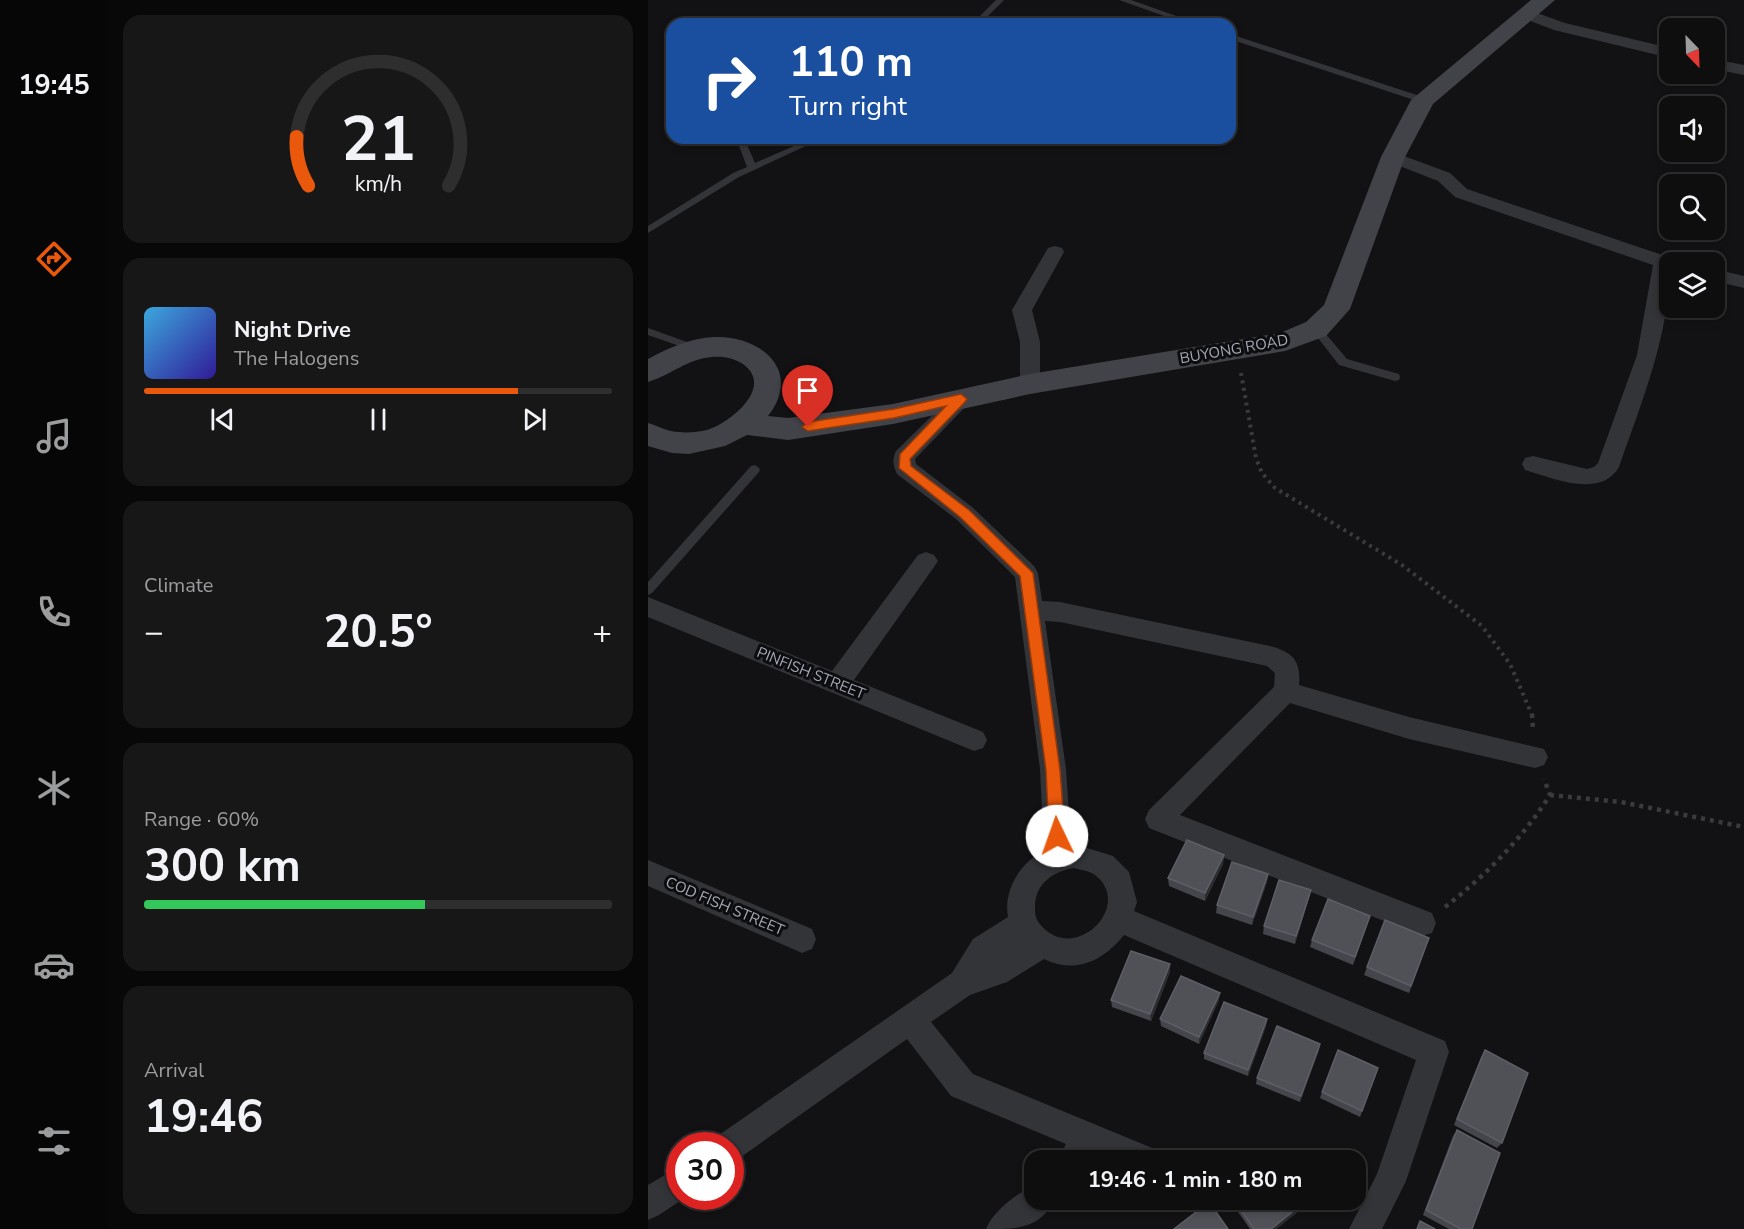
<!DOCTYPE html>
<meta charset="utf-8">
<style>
:root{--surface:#0e0e0f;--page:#171718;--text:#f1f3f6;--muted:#9b9c9e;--line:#2e2e2f;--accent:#ea580c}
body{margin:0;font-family:"Nunito Sans",sans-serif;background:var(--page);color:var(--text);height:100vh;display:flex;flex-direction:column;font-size:22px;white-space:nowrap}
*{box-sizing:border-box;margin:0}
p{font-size:20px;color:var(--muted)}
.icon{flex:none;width:33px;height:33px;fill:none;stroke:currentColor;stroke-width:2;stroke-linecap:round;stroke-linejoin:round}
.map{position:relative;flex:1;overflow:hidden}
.side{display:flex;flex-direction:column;gap:15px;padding:15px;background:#080808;width:540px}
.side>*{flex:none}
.hud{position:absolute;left:18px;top:18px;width:570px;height:126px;border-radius:18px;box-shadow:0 3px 9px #0003,0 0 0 2px var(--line);background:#1a4fa0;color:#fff;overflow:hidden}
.needle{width:39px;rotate:157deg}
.fabs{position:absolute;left:1011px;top:18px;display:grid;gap:12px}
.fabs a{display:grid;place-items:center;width:66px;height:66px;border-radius:12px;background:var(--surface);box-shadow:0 3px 9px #0003,0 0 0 2px var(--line);font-size:30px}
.speed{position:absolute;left:18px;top:1132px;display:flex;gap:12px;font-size:30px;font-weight:700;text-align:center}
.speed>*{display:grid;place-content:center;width:78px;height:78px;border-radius:50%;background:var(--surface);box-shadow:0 3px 9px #0003,0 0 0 2px var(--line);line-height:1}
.speed .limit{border:9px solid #d22;background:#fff;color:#111}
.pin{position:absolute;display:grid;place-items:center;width:51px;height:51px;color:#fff;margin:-62px -26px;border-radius:50% 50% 50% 0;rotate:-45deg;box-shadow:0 0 6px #0007}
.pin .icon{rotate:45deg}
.me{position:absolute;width:66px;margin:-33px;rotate:357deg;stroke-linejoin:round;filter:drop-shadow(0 0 4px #0008)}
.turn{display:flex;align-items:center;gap:21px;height:126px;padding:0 24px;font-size:27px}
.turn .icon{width:78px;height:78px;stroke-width:2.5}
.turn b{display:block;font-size:42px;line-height:51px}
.big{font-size:45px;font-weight:700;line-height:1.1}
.side .tile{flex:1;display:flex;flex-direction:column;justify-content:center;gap:9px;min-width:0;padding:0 21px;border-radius:18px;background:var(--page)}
.side .dial{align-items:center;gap:0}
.dial svg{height:156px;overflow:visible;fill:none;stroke:var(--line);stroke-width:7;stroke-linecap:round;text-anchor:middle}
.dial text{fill:var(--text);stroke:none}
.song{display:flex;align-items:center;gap:18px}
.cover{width:72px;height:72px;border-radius:9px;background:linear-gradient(135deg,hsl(200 70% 55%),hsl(250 70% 35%))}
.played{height:6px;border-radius:3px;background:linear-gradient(90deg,var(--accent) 80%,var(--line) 80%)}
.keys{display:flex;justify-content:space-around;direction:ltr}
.heat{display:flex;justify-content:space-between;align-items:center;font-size:33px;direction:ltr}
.charge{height:9px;border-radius:4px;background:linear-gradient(90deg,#34c759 60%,var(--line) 0)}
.trip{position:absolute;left:376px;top:1150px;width:342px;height:60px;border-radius:18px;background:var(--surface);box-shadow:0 3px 9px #0003,0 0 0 2px var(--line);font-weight:700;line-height:60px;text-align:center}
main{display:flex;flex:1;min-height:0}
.menu{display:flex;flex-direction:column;width:108px;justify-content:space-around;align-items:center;background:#060606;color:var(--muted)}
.menu .icon{width:42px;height:42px}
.menu .selected{color:var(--accent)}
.menu b{font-size:27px;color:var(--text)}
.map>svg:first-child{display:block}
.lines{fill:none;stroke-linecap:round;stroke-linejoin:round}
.path-far1{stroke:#393b3f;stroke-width:4;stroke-dasharray:3 4.5;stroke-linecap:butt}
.path{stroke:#393b3f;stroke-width:4.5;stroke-dasharray:4 5;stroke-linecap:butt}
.lane{fill:#333438;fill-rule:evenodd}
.street{fill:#333438;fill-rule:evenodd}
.secondary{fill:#424348;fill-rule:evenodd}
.wall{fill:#45464c}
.shaded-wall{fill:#2c2d31}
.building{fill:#4f5157;stroke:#5d5e66;stroke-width:1.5}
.route{fill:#ea580c;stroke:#983908;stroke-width:1.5}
.labels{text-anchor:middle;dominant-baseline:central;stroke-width:6;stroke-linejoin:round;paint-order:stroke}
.street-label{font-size:15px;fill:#a4a8b4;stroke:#0d0d0f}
</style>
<main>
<nav class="menu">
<b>19:45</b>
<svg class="icon selected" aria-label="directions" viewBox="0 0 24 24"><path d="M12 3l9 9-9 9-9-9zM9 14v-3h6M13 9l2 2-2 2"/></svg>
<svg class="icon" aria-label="music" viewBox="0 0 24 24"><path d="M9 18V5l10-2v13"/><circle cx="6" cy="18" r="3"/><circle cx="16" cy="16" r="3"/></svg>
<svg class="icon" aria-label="phone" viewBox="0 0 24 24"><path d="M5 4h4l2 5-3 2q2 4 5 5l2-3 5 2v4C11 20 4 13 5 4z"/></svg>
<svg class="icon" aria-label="climate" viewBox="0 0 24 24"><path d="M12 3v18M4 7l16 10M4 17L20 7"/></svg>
<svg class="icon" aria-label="car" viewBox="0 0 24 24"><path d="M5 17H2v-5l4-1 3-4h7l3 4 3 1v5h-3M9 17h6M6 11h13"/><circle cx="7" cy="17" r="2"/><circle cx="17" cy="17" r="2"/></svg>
<svg class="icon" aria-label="filters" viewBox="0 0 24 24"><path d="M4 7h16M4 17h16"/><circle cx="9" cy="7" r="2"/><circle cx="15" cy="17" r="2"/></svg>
</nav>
<section class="side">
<div class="tile dial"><svg viewBox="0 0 100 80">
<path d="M14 69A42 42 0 1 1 86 69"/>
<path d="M14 69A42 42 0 0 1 8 44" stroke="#ea580c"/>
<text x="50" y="56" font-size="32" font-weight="700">21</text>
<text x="50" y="72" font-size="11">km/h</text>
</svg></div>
<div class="tile">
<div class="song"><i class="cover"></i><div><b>Night Drive</b><p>The Halogens</p></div></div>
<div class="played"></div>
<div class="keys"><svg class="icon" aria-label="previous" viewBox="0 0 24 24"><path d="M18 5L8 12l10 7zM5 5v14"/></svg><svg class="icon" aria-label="pause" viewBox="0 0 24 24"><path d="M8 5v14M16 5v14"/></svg><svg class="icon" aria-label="next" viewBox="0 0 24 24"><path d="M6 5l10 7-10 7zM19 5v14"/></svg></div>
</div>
<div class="tile"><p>Climate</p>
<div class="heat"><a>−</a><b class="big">20.5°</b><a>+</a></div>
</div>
<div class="tile"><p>Range · 60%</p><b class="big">300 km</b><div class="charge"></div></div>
<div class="tile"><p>Arrival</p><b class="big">19:46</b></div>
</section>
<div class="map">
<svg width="1096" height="1229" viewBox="0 0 1096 1229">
<rect width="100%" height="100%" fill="#121214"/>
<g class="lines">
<path class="path-far1" d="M593,373l15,85 6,15 13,15 127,77 80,61 28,38 22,51"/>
<g class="path">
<path d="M884,714l1,17"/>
<path d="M902,795l71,7 123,25"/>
<path d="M797,907c41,-32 77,-68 105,-112l-6,-16"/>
</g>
<g class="lane">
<path d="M348,0h8l-24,24h-8z"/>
<path d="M471,0h12l68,24h-12z"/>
<path d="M582,34l196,64 1,2 -7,2 -190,-63z"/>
<path d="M88,138h8l11,25 57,-25h11l-84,39 -91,56v-7l85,-53 14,-6z"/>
<path d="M668,326l4,1 27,32 52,15 1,3 -1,3 -4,1 -56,-16 -28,-36z"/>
<path d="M0,328l53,19 1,2 -5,3 -49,-17z"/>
<path d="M107,465l5,4 -1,3 -107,121 -4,2v-13l103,-116z"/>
</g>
<g class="street">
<path d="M878,9l39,14 105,25v10l-116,-28 -34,-13 -2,-3 2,-3z"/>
<path d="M1066,59l30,6v10l-30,-6z"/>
<path d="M745,152l57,21 17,16 210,71 2,2h-9c0,72 -28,139 -51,205 -18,32 -67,11 -94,3l-3,-6 3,-6 8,-2 54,13 7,-2 4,-4 39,-108 16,-90 -198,-68 -17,-16 -51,-20 -3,-4 3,-4z"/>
<path d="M407,246l7,2 2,4 -32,58 8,32v42l-3,5 -7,2 -7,-2 -3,-5v-42l-8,-32 36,-62z"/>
<path d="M1066,269l30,7v12l-30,-7z"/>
<path d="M313,392l7,2 4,5 -4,5 -53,55 1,5 56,43 62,59 4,7 4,28 18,1 214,45c21,7 27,16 25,38l110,32 135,32 4,8 -4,8 -9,3 -126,-29 -119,-36 -110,112 252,98 4,10 -4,10 -10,3 -273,-108 -4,-9 4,-9 125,-123 1,-14 -8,-7 -207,-44 -15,-1 21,148 5,74 42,13 16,16 8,30 -3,9 311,130 4,11 -43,129 -24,48h-33l28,-55 39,-114 -292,-125c-20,25 -48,40 -80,24l-37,23 -37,13 -39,27 42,52 184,76 5,11h-54l-12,-5 -4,5h-35l9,-17 -115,-48 -44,-57 -166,118 -11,4v-15h-16l5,-11 233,-162 21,-34 35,-22c-5,-26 12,-55 36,-66l-4,-82 -25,-192 -59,-58 -59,-45c-4,-8 -5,-15 -1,-23l58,-57zM426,868c7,2 16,3 21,7 40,31 -22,92 -56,48 -4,-5 -4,-11 -4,-18 1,-22 19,-34 39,-37z"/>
<path d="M278,552l8,3 4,6 -4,6 -80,113 129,52 4,8 -4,8 -9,3 -326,-134v-20l184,74 86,-116z"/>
<path d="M0,860l164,69 4,10 -4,10 -10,4 -154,-67z"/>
<path d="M32,1166v31h6l-27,18 -11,5v-35z"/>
<path d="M387,1185v15h19c-14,29 -37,29 -68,29 7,-18 31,-36 49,-44z"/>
</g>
<path class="secondary" d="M883,0h24l-122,104 -28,53 -55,152 -24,27 -41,15 -255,43 -137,30 -105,16 -41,-5 -22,11 -36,8 -17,-1 -24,-7v-23c11,3 20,9 31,9 9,1 19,0 28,-2 23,-7 68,-43 36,-66 -10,-6 -19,-8 -31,-7 -25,2 -41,18 -64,25v-23c20,-11 43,-21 66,-22 47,-2 89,34 54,79l20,2 105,-14 137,-30 250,-41 26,-11 18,-17 57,-148 30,-57z"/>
</g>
<g class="wall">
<path d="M576,855l-1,9 -18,37 -36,-15 -1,-8z"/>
<path d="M620,874l-1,8 -15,43 -36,-12 1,-8z"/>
<path d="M661,898l-14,46 -32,-10 1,-8z"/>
<path d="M722,916l-17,49 -43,-18 2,-7z"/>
<path d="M781,938l-20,55 -45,-18 3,-8z"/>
<path d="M522,972l-19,49 -39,-14 -1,-7z"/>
<path d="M571,1000l-20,44 -38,-18 -1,-7z"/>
<path d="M619,1019l-1,7 -18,50 -44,-17v-6z"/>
<path d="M672,1044l-20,58 -44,-18 1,-6z"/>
<path d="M837,1050l17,93 -5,5 -43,-23 27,-68z"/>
<path d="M730,1068l-18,49 -40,-19 2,-6z"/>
<path d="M809,1130l15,99h-23l-26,-14 30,-79z"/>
<path d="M582,1200h67l4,5 -1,5 -24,19h-26z"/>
</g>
<g class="shaded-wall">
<path d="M576,855l-1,9 -18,37v-8z"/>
<path d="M620,874l-1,8 -15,43 1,-8z"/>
<path d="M663,890l-2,8 -14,46 1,-8z"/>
<path d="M522,964v8l-19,49 -1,-7z"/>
<path d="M572,993l-1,7 -20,44v-7z"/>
<path d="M619,1019l-1,7 -18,50v-6z"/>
<path d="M672,1044l-1,7 -19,51 1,-6z"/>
<path d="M653,1205l-1,5 -24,19h-5z"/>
</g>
<g class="building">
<path d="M539,840l37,15 -19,38 -37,-15z"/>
<path d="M584,862l36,12 -15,43 -36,-12z"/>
<path d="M631,880l32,10 -15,46 -32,-10z"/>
<path d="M680,899l42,17 -15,41 -43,-17z"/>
<path d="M737,920l44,18 -18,48 -44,-19z"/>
<path d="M483,951l39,13 -20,50 -39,-14z"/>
<path d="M533,976l39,17 -21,44 -39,-18z"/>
<path d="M576,1002l43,17 -19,51 -44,-17z"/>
<path d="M629,1026l43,18 -19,52 -44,-18z"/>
<path d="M690,1050l40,18 -16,43 -40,-19z"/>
<path d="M837,1050l43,23 -26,70 -45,-24z"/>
<path d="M809,1130l43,23 -28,76h-11l-35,-19z"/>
<path d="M618,1156l4,5h-11z"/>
<path d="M586,1200h63l4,5 -30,24h-17z"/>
<path d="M561,1202l19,27h-54z"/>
<path d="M772,1221l15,8h-18z"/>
</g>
<path class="route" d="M313,394l6,5 -2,3 -55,57 1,7 58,44 64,63 27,197 5,66 -3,5 -5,2 -6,-2 -2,-5 -3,-66 -26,-194 -60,-59 -61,-49 1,-14 46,-48 -52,12 -86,13 -6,-4 6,-5 86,-13z"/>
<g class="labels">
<g class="street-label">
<text transform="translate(586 349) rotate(-10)">BUYONG ROAD</text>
<text transform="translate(163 673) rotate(22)">PINFISH STREET</text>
<text transform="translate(77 906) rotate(23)">COD FISH STREET</text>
</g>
</g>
</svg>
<div class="fabs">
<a><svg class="needle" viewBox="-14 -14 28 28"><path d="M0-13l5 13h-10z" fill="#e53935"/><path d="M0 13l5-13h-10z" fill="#9b9c9e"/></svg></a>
<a><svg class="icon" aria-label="sound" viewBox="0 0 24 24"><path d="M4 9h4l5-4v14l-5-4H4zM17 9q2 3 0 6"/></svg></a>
<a><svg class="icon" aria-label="search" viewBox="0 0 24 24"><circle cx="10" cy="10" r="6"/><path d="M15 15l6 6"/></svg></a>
<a><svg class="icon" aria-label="layers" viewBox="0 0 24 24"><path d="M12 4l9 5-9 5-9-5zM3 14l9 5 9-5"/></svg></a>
</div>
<div class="speed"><div class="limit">30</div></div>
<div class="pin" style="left:160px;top:427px;background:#d93025"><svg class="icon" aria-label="arrive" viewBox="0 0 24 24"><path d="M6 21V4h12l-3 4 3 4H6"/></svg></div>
<svg class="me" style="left:409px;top:836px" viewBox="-20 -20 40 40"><circle r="19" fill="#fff"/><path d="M0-13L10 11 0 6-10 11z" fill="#ea580c"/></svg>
<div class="trip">19:46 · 1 min · 180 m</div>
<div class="hud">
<div class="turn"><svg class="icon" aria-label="right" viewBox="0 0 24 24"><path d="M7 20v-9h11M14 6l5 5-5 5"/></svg><div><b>110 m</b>Turn right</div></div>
</div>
</div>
</main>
